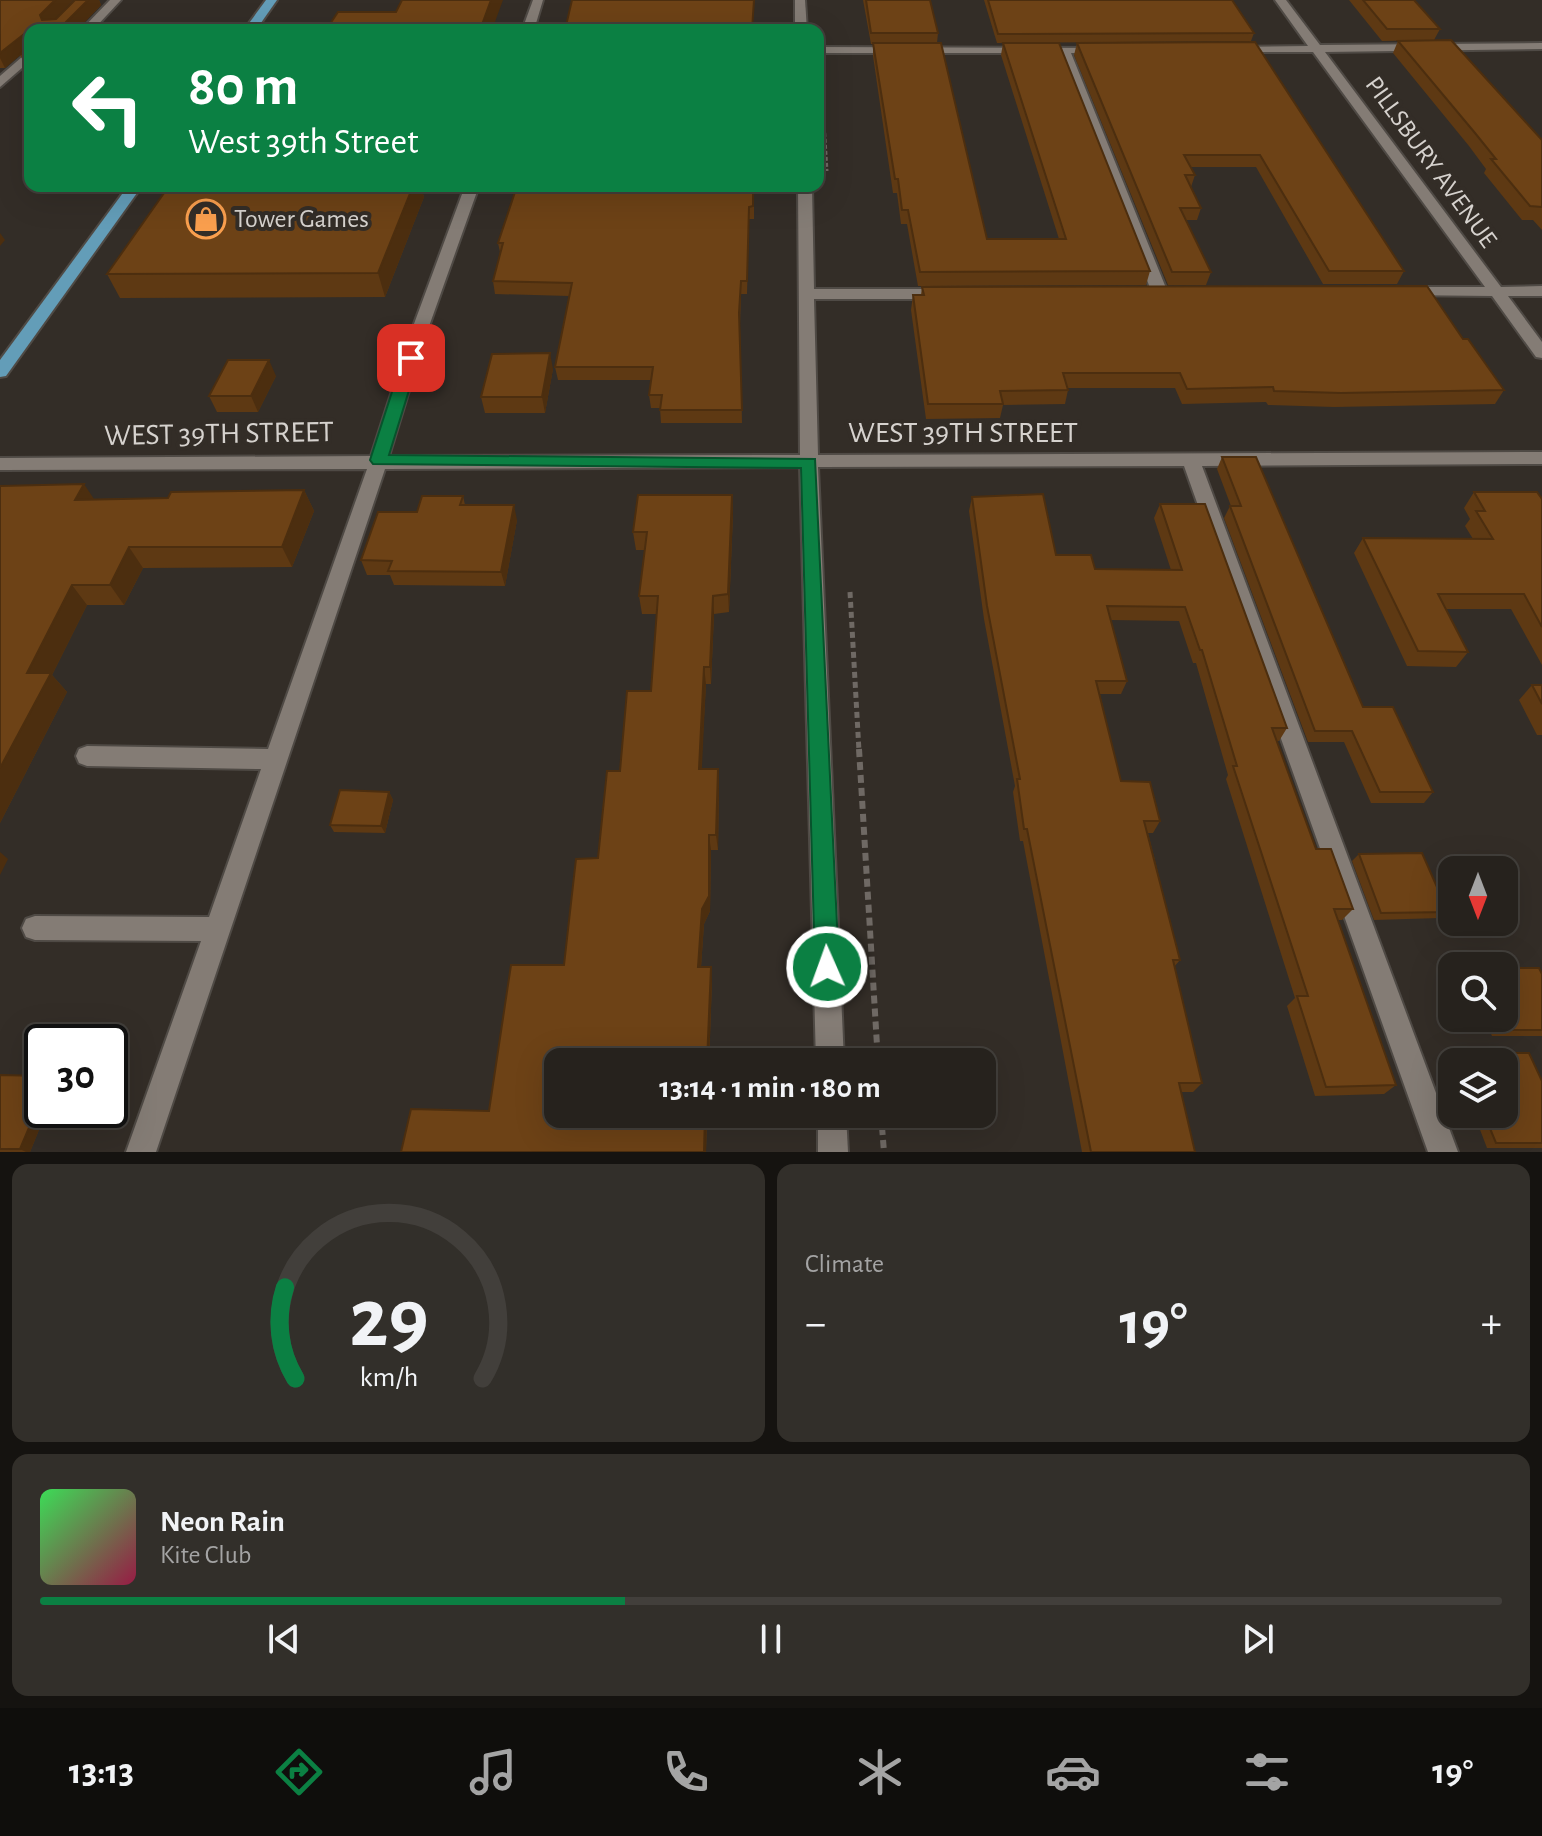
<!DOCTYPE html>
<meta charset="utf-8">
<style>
:root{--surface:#26221d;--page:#322f2a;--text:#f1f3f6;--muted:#a4a4a4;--line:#423f3b;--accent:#0b8043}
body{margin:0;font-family:"Alegreya Sans",sans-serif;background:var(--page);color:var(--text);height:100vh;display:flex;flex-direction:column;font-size:30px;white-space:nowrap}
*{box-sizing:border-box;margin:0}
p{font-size:26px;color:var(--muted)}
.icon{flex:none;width:44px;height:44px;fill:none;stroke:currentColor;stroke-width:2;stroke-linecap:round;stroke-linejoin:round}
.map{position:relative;height:1152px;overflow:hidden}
.panel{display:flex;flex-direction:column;gap:12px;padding:12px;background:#151310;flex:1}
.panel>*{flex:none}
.hud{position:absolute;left:24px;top:24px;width:800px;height:168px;border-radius:16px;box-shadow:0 8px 32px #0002,0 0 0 2px var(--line);background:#0b8043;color:#fff;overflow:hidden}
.needle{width:52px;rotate:180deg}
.fabs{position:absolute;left:1438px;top:856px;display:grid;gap:16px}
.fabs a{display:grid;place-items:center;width:80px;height:80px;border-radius:16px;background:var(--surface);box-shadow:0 8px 32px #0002,0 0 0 2px var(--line);font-size:40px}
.speed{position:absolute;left:24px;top:1024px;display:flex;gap:16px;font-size:40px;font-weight:700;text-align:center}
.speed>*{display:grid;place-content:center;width:104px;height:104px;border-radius:50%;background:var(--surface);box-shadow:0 8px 32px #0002,0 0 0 2px var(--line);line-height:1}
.speed .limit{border:4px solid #111;border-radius:12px;background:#fff;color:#111}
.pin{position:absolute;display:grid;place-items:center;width:68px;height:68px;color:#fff;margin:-34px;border-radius:16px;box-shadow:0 4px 12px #0006}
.me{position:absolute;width:88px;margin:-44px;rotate:358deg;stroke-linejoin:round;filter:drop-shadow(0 0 6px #0008)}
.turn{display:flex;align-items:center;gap:28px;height:168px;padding:0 32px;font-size:36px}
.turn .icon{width:104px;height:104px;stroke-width:2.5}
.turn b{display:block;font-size:56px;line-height:68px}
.big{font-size:60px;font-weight:600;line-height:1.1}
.panel .card{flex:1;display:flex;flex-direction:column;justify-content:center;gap:12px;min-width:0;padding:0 28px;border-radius:16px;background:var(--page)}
.panel .dial{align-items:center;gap:0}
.dial svg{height:208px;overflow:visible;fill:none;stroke:var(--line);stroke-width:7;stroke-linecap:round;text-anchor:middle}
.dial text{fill:var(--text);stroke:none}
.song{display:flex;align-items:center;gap:24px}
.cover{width:96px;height:96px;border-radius:12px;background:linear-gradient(135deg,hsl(130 70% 55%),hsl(340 70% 35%))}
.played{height:8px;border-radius:4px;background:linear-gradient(90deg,var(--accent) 40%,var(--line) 40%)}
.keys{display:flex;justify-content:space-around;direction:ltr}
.heat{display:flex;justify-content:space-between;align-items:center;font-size:44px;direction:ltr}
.panel .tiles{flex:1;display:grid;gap:12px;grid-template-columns:1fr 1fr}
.card:last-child{grid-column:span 2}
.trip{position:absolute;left:544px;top:1048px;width:452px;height:80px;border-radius:16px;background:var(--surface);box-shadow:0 8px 32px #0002,0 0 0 2px var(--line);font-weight:600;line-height:80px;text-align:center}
.tabs{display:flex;height:128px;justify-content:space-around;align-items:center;background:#0f0e0c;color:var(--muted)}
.tabs .icon{width:56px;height:56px}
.tabs .on{color:var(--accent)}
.tabs b{font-size:36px;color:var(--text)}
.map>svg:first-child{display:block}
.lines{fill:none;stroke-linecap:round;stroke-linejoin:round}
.minor-casing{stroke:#4f4a45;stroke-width:4}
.major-casing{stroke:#4f4a45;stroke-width:4}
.path-far2{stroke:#6f6964;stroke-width:3;stroke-dasharray:4 2;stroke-linecap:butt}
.path-far1{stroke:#6f6964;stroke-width:5;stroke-dasharray:6 4;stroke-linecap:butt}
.path{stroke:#6f6964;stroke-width:6;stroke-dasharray:8 5;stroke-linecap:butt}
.minor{fill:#847c75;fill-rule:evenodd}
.major{fill:#639db8;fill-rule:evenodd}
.wall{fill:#5e3913}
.shaded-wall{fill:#4c2e0f}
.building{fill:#6d4216;stroke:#4c2e0f;stroke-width:2}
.route{fill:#0b8043;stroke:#07532c;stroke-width:2}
.labels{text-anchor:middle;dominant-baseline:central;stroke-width:8;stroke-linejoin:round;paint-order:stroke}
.far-street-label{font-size:26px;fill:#d6d2ce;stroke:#332d27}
.far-poi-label{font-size:26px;fill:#d6d2ce;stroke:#332d27;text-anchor:start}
.street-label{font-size:30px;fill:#d6d2ce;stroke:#332d27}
</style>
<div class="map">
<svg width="1542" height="1152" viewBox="0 0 1542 1152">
<rect width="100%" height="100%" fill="#332d27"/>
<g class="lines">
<defs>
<g id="minor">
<path d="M110,0h11l-28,30h-12z"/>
<path d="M533,0h10l-9,30h-12z"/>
<path d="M795,0h10l2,30h-12z"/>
<path d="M1275,0h11l34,45 222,-2v6l-217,3 176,235 41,-1v10h-34l34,46v16l-6,-1 -44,-61 -91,-1 -3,-3 8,-5h79l-172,-235h-83l-2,-2 6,-3 74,-1z"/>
<path d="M818,47l288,1 2,2 -6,3h-31l97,240 -3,3h-10l-3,-3 -93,-240h-241z"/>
<path d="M30,50v11l-30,26v-11z"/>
<path d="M465,186h14l-52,146 -38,124 411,-1 -2,-269h14l2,103h132l8,5 -8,5h-132l4,156 724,-3v12l-340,2 256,686h-30l-244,-686 -366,1 26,595h-28l-16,-595 -415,2 -229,683h-30l75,-211 -166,-1 -9,-3 -4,-9 4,-9 9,-3 174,1 52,-148 -174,-3 -8,-3 -3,-7 3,-7 8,-3 181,3 99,-280 -367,1v-12l371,-2 40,-124z"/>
<path d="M818,1114h28l2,38h-30z"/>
</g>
<g id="major">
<path d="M266,0h11l-21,30h-12z"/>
<path d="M128,186h14l-136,190 -6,1v-17z"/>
</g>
</defs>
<use href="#minor" class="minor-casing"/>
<use href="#major" class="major-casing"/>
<path class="path-far2" d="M821,73l6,98"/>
<path class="path-far1" d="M850,592l9,159"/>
<g class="path">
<path d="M859,749l19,313"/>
<path d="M881,1114l3,38"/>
</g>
<use href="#minor" class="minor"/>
<use href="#major" class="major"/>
</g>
<g class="wall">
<path d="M0,0h73l-19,19h2l19,-19h24l2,5 -24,25h-47v38h-3l-7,-13 -15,13h-5z"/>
<path d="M863,0h67l8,33 -1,10 50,196h72l-58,-184 2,-12 147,228 -4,14 -228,1 -11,-62h-6l-4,-31h-4l-20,-137v-12h-2z"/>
<path d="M984,0h248l22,33 -3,8 -254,2z"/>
<path d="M1349,0h65l26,29 -6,11 -52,1z"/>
<path d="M1398,41l144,99v90l-9,-10h-11l-38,-47 2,-4 -17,-23 -76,-93z"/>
<path d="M1255,42l149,229 -7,13h-74l-67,-117h-66l5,8 -4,12 10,21 -4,12h-11l25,52 -5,13h-38l-94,-230 3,-12z"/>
<path d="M169,186h253l-1,2 3,9 -39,100 -265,1 -13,-24z"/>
<path d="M754,186v33h-5l-2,75h-6l-1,31 2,98h-81l-1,-15h-9l-2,-13 2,-15h-93l-3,-13 14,-71 -74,-2 -2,-13 7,-29 -2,-9z"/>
<path d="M922,287l541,52 41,51 -9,14 -161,3 -66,-2 -2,-3 -84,2 -7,-16h-107v2l-3,14 -62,1 -3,13 -74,1 -15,-109 2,-15h8z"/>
<path d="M553,369l-8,44h-60l-4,-16z"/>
<path d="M276,376l-18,36h-41l-8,-16z"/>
<path d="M1222,457l141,250 70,85 -9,11h-53l-27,-61h-36l-84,-224 6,-12h1l-14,-37z"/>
<path d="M0,486l94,13 74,-1 136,-8 10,21 -22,56 -149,1 -19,37h-37l-35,70 15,17 -67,131z"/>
<path d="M1474,492l68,7v166l-31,-56h-65l22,43 -12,15 -49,-1 -53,-113 9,-15 110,1 -8,-13 5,-7 -6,-11z"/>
<path d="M732,495l1,19 -4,98 -15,2 -3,70h-5l-5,85h17l1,17 -1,64h-7l-1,61 -6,13 -3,43 11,14 -6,171h-305l88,-41 75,-146 34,-107 22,-87 31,-80 6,-77h-15l-3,-18 6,-46h-9l-3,-18z"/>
<path d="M463,496l2,9 52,15 -12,66 -111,-1 -4,-10h-23l-6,-15 56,-48z"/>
<path d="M972,497l84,58 39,14 76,1 -17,-52 6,-14 127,224 -8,13h-2l39,108 37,60 -11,11h-5l59,165 -12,9 -69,2 -28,-90 8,-8 -69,-219 2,-4 -32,-112h-3l-14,-42 -68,-1 16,61 -6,13h-21l21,87 39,40 -7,12h-5l32,127 -6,7 28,116 -9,9h-12l14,60h-113l-59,-311h-3l-7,-49 2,-6 -31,-167 -15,-108z"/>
<path d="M1532,685h10v50h-5l-18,-35z"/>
<path d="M389,792l4,8 -8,33 -51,-1 -4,-7z"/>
<path d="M1359,854l89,58 -8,6 -66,2 -22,-59z"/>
<path d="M1542,974v62h-50l-8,-18h20z"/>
<path d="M1460,1053h69l13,28v67h-55l-13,-34h30v-52h-51l-1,-4z"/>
<path d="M0,1075l42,35h5l-17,42h-30z"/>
</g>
<g class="shaded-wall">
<path d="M55,0h18l-27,28 -6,-13z"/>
<path d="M88,0h11l2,5 -24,25h-19z"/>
<path d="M491,0h12l-11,30h-12z"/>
<path d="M24,34l6,13 -25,21 -5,-10v-5z"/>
<path d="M413,186h9l-1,2 3,9 -39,100 -7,-24z"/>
<path d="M0,233l5,7 -5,6z"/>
<path d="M550,353l3,16 -8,44 -3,-16z"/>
<path d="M269,360l7,16 -18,36 -7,-16z"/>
<path d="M84,484l14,21 -23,-5z"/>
<path d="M304,490l10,21 -22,56 -10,-20z"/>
<path d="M732,495l1,19 -4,98 -1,-18z"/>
<path d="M514,505l3,15 -12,66 -4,-14z"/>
<path d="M129,547l14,21 -19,37 -14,-20z"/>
<path d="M72,585l15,20 -35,70 15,17 -67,131v-55l27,-95z"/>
<path d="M713,596l1,18 -3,70 -1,-17z"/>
<path d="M704,667l2,17 -5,102 -2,-17z"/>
<path d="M718,769l1,17 -1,64 -2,-15z"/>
<path d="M389,792l4,8 -8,33 -4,-7z"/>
<path d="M709,835l2,15 -1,61 -6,13 -4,57 -2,-14z"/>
<path d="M0,852l8,7 -8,16z"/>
<path d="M711,967l1,14 -3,81h-2z"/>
<path d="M42,1097v13h5l-17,42h-4l-6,-3z"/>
<path d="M705,1114h2l-1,38h-2z"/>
</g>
<g class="building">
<path d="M0,0h55l-15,15 2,5 14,-1 19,-19h13l-30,30h-28v24h-10l6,-6 -2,-14 -24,19z"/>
<path d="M402,0h89l-11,30h-154l12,-18h58z"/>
<path d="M572,0h182l-2,30h-187z"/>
<path d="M866,0h64l8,33h-67z"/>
<path d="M988,0h244l22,33 -256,1z"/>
<path d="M1363,0h51l26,29h-53z"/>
<path d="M1451,40l91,100v67l-12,-1 -39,-47h5l-21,-26 -77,-92z"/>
<path d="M1255,42l149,229h-75l-69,-116h-76l11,20h-10l16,33h-21l31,64h-39l-95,-229z"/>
<path d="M873,43h68l46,196h79l-63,-196h56l91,228 -230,1 -12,-62h-6l-4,-31h-3z"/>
<path d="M169,186h244l-35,87 -271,1z"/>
<path d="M517,186h236v20l-4,1 -2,74h-6l-2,32 3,97h-82l2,-15h-13l4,-28h-98l17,-84 -79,-2 10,-38h-5z"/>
<path d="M1427,286l36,53h5l36,51 -163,3 -67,-2 -1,-4 -86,2 -7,-16h-117l5,17 -68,1 3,13h-75l-15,-109h11l-2,-8z"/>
<path d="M550,353l-8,44h-61l11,-43z"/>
<path d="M228,360h41l-18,36h-42z"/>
<path d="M1222,457h34l107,250h30l40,85h-53l-28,-61h-37l-85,-225h11z"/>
<path d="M84,484l-9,16 93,-2 3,-6 133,-2 -22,57h-153l-19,38h-38l-45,88h24l-51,95v-282z"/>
<path d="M1474,492h63l5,7v128l-18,-33h-86l30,58 -50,-1 -55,-113 130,1 -17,-28h9z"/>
<path d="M1043,494l13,61h35l4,14 87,1 -22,-66h45l82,224h-15l44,121h15l22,60h-19l62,176 -70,2 -29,-91h11l-75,-230h4l-35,-116h-2l-15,-43 -78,-1 20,75h-31l25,100 29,1 10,39h-16l36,139h-7l29,123h-23l16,69h-104l-64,-323h-3l-7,-50h3l-33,-173 -15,-109z"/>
<path d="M638,495h94l-4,99 -15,2 -3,71h-6l-5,102h19l-2,66h-7v61l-7,13 -4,58h13l-4,95h-149v52h147l-1,38h-303l10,-43 78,2 22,-146h53l12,-106 22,-1 9,-87h13l7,-80h24l7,-95h-19l8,-64h-14z"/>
<path d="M422,496h41l-3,9h54l-13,67 -113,-1 4,-10 -31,-1 17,-48h39z"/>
<path d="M1532,685h10v19z"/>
<path d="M340,790l49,2 -8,34 -51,-1z"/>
<path d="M1422,853l26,59 -67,1 -22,-59z"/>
<path d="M1504,968h35l3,6v56h-42l-5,-12h9z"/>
<path d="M1460,1053h69l13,28v62h-46l-12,-29h20v-52h-40z"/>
<path d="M0,1075l42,1v21l-22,52h-20z"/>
</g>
<path class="route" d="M411,353l8,5 -30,97 426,4 24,508 -4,8 -8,4 -9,-4 -3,-8 -14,-499 -428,-4 -3,-4 33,-102z"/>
<defs>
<symbol id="shop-ring" viewBox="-11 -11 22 22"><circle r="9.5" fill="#332d27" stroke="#fa9f4e" stroke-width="1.5"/><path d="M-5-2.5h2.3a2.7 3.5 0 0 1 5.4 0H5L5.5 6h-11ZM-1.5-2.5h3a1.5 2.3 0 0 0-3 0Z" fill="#fa9f4e"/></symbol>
</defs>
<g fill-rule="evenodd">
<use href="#shop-ring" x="184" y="197" width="44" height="44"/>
</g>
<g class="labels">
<g class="far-street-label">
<text transform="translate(1431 162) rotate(54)">PILLSBURY AVENUE</text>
</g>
<g class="far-poi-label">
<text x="234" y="219">Tower Games</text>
</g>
<g class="street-label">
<text x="963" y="433">WEST 39TH STREET</text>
<text transform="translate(219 434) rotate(-1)">WEST 39TH STREET</text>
</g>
</g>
</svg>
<div class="fabs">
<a><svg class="needle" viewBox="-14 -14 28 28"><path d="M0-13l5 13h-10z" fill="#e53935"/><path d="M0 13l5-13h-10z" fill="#a4a4a4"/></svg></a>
<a><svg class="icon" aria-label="search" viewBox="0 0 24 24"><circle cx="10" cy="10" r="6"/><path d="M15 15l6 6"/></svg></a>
<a><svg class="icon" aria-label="layers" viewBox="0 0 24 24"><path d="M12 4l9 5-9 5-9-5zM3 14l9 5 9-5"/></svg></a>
</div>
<div class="speed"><div class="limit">30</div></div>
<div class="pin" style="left:411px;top:358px;background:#d93025"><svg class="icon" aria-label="arrive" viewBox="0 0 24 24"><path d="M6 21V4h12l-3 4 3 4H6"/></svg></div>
<svg class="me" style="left:827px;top:967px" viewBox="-20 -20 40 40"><circle r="17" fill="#0b8043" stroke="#fff" stroke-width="3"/><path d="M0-11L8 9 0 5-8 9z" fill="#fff"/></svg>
<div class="trip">13:14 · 1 min · 180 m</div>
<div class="hud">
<div class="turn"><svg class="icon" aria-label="left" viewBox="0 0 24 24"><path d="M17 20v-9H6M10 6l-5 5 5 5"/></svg><div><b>80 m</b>West 39th Street</div></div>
</div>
</div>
<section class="panel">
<div class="tiles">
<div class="card dial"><svg viewBox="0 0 100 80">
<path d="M14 69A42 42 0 1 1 86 69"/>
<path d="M14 69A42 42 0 0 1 10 34" stroke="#0b8043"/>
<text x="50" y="56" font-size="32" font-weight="700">29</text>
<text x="50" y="72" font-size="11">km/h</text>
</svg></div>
<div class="card"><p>Climate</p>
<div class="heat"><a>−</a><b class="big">19°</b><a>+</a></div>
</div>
<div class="card">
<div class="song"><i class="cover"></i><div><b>Neon Rain</b><p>Kite Club</p></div></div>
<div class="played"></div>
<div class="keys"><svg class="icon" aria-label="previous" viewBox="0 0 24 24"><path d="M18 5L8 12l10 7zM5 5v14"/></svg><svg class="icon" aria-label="pause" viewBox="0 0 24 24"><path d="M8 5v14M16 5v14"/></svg><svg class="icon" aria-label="next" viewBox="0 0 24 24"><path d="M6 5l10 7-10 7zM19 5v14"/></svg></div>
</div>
</div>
</section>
<nav class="tabs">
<b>13:13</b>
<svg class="icon on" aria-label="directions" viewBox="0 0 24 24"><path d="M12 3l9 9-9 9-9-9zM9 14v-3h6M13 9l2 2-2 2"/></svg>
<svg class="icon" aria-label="music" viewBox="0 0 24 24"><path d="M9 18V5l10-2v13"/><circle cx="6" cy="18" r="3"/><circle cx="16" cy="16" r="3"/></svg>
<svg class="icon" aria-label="phone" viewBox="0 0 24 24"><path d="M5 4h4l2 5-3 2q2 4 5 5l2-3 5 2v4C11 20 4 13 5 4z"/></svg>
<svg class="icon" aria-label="climate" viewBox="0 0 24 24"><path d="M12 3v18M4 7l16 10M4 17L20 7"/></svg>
<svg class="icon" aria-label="car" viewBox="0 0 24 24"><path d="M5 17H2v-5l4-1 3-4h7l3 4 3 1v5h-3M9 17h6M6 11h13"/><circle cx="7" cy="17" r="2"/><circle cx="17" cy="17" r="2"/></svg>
<svg class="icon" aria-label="filters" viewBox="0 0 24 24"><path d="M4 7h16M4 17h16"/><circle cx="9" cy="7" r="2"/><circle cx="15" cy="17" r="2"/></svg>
<b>19°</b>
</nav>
